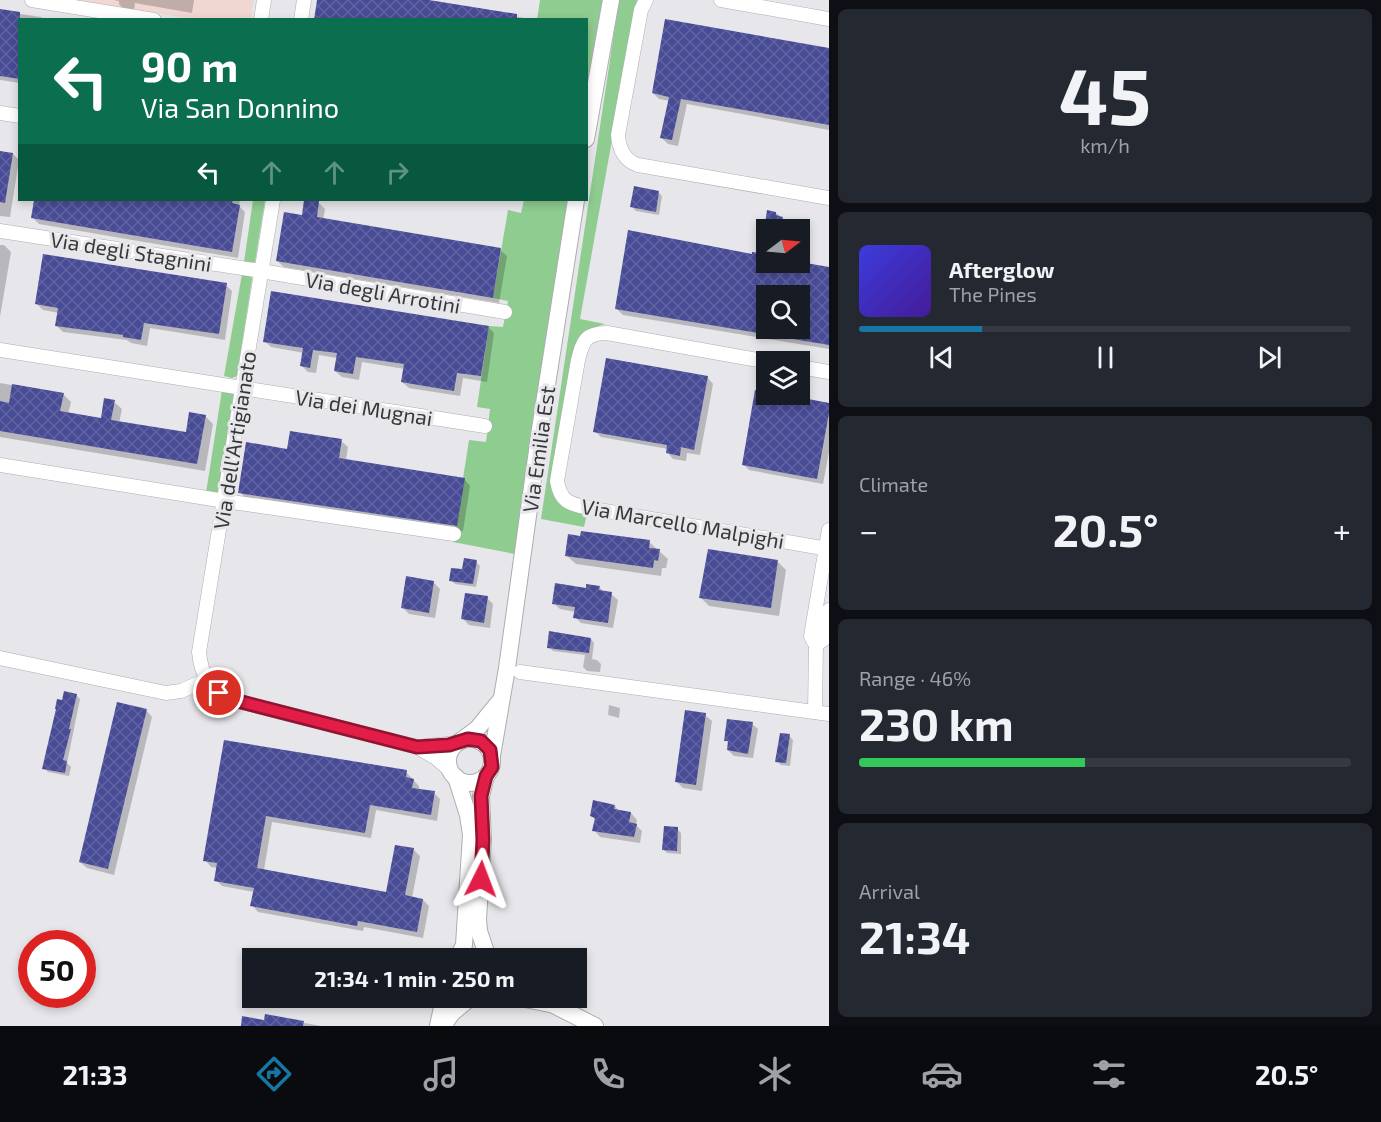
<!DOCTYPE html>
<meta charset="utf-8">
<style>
:root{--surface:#171b24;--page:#242831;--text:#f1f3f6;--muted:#9ea1a6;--line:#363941;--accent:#1776a4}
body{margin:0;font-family:"Exo 2",sans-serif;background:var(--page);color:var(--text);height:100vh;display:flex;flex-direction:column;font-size:22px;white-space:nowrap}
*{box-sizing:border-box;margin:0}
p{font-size:20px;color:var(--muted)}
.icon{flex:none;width:33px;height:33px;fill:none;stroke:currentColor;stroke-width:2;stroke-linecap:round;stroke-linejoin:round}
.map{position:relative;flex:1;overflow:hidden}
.drawer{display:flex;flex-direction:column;gap:9px;padding:9px;background:#0d0f14;width:552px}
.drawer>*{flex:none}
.guide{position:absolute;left:18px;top:18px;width:570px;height:183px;border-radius:0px;box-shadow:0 3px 9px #0003;background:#0b6e4f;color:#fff;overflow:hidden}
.needle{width:39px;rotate:74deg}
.buttons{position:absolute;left:756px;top:219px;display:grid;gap:12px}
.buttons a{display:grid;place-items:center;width:54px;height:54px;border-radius:0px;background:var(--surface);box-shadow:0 3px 9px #0003;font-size:30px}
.speed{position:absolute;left:18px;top:930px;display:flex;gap:12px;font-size:30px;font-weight:700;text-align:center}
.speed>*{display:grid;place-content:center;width:78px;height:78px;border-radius:50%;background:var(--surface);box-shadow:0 3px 9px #0003;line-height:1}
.speed .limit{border:9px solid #d22;background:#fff;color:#111}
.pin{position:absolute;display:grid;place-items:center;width:51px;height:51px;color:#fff;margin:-26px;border:3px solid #fff;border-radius:50%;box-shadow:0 2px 6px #0007}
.me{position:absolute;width:66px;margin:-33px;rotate:3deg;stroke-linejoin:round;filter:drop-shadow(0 0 4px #0008)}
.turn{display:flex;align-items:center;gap:21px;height:126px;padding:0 24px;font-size:27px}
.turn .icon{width:78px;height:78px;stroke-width:2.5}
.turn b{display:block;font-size:42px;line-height:51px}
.lanes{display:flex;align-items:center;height:57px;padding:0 24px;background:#0003;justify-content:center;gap:30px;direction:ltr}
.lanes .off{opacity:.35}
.big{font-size:45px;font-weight:700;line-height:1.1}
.drawer .widget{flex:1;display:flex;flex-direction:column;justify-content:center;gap:9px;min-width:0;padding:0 21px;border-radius:9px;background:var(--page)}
.drawer .dial{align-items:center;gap:0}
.dial b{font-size:78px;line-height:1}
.song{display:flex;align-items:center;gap:18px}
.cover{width:72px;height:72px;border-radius:9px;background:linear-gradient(135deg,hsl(240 70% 55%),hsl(260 70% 35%))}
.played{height:6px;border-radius:3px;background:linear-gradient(90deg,var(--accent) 25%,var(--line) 25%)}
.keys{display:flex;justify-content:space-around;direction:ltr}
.heat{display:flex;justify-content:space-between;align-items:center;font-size:33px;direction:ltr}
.charge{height:9px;border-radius:4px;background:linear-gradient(90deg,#34c759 46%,var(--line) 0)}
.trip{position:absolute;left:242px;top:948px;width:345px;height:60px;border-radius:0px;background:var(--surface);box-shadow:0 3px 9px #0003;font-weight:700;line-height:60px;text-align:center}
.menu{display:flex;height:96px;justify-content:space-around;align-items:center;background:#090b0e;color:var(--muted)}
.menu .icon{width:42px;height:42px}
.menu .on{color:var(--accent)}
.menu b{font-size:27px;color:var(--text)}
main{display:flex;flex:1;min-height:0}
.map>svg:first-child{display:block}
.commercial{fill:#f1d7d2}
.grass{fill:#8fcc90}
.shadow{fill:#0003;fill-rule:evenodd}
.building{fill:url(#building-cross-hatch);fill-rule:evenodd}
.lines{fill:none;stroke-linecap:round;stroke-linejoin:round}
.minor-casing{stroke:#acadb1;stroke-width:15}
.major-casing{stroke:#acadb1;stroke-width:18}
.minor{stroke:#fff;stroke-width:14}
.major{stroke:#fff;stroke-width:16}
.route-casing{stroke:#92132f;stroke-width:15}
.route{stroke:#e11d48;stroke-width:10}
.labels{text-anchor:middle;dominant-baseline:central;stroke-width:6;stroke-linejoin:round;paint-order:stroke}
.street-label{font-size:21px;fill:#363738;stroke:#e7e7eb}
</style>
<main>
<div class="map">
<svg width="829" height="1026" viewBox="0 0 829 1026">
<defs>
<pattern id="building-cross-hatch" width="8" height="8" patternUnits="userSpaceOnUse" patternTransform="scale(1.5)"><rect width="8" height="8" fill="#484b96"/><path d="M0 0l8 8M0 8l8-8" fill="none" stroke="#61639f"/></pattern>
</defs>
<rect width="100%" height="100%" fill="#e7e7eb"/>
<path class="commercial" d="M78,0h176l-3,19 -53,1z"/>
<g class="grass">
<path d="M540,0h63l-16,106 -1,-86h-49z"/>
<path d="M619,0h18l-57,319 25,5c-14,5 -23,8 -30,21l-24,133c0,28 13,30 36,36l-3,13 -43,-8z"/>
<path d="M253,200h12l-10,62h-11z"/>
<path d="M524,200h48l-57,354 -62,-12 16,-102 17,2 4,-33 -13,-2 12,-81 14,1 5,-26 -15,-3 15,-88 13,3z"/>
<path d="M242,274l9,2 1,3 -15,97 -5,2 -8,-2z"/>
<path d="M222,390l12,2 -16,103 -12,-2z"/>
</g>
<g class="shadow">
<path d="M114,0h80l-2,13 -57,-10 -1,9 -9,-1 -6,-7v-3z"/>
<path d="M318,0h102l116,20h-221z"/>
<path d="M0,11l41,6 2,3h-23v63l-20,-3z"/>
<path d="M829,50v80l-142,-26 -9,42 -10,-2 -6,-6 8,-37 -11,-2 -6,-6z"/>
<path d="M0,152l13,2 6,6 -9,57 -10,-1z"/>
<path d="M658,192l4,4 -3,19 -23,-4 -4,-4z"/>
<path d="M36,200h166l16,2v-2h22l-1,6 6,6 -7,46 -199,-34 -6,-6z"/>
<path d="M319,203l6,6 -2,11 177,30 7,6 -8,47 -215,-36 -7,-6 26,-45z"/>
<path d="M768,212l8,1 10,9 -1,8h-19v2l-1,-1z"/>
<path d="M0,245h4l7,7 -11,65z"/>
<path d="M754,254l12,2v6h34v-1l6,4 23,4v80l-206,-34 -6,-6 136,-53zM766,296h34v32h-34z"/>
<path d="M226,285l6,6 -7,49 -75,-12 -3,18 -16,-3 -4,-3 -64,-8 -6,-6 2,-13 -16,-3 -6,-6z"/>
<path d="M488,327l6,6 -7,49 -24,-4 -3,18 -51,-8 -7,-6 3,-13 -43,-7 -3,18 -17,-3 -7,-6 2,-13 -18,-3 -3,18 -8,-1 -6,-6 2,-13 -33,-6 -6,-6z"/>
<path d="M707,377l6,7 -13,71 -13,-2 -1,8 -13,-2 -6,-7 1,-3 -67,-12 -6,-6z"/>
<path d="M0,383l63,11 8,8 -3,12 34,6 12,-18 8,7 -3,14 68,11 18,-18 8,8 -8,47 -205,-34z"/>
<path d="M756,391l73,14v47l-6,32 -74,-14 -6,-6z"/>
<path d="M341,441l7,6 -2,13 118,19 6,7 -7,45 -217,-32 -6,-7 48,-42z"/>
<path d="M649,542l19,17 -2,9h-4l-1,8 -85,-12 -9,-8z"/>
<path d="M777,561l9,9 -7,46 -70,-10 -9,-9z"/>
<path d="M476,562l4,4 -4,21 -21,-3 -4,-4z"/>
<path d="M408,578l26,5 6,6 -5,29 -26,-4 -6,-6z"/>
<path d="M599,587l6,6 6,1 7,6 -5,28 -32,-5 -6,-6 1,-5 -16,-3 -6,-6z"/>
<path d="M487,598l6,6 -3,24 -21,-3 -6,-6z"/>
<path d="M591,639l3,4 -2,16 5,1 4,4 -1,8 -13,-1 -4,-4 2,-12 -32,-4 -4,-4z"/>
<path d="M76,695l4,4 -13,64 4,4 -2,9 -21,-4 -4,-4 19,-66z"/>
<path d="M609,705l11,3 -1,10 -11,-3z"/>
<path d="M146,710l6,7 -38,158 -27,-7 -7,-6z"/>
<path d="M705,715l7,6 -10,70 -19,-3 -6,-6z"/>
<path d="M752,724l6,5 -5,29 -19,-2 -6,-6 1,-6 -3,-4z"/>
<path d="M789,736l4,4 -3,26 -9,-1 -4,-4z"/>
<path d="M225,742l181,30 13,14v4l15,3 6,6 -3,22 -61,-11 -5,28 -99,-16 -8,48 123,24 27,-44 6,6 -8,42 11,2 6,6 -6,32 -59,-11 -1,4 -105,-19 -6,-7 2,-13 -32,-6 -6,-6 2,-12 -7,-1 -6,-7z"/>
<path d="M615,806l4,5 12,2 6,7 -1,5 6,6 -2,12 -40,-6 -6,-7 2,-9 -4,-5z"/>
<path d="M677,829l4,4v21l-14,-1 -4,-4z"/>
<path d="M266,1016l55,10h-79l23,-4z"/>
</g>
<g class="building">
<path d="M317,0h112l88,14v6h-203z"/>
<path d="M0,9l20,3v67l-20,-3z"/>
<path d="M665,19l164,29v77l-148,-26 -9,41 -12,-2 9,-41 -17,-4z"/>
<path d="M0,151l13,2 -8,50 -5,-1z"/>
<path d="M634,186l25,5 -3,21 -26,-5z"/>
<path d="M34,200h199l-1,3 8,2 -8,47 -201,-34z"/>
<path d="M304,200l15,1 -2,16 184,31 -8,50 -217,-37 8,-49 18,3z"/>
<path d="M767,210l9,2v3l7,2 -2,13h-17z"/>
<path d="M628,230l124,24v-2l14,2v8h34l29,5v78l-214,-36zM766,296h34v32h-34z"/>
<path d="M43,254l184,29 -8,51 -75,-11 -3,17 -18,-3v-2l-68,-9 3,-18 -23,-4z"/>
<path d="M271,291l218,35 -8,50 -24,-3 -3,18 -53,-9 3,-18 -48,-7 -3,17 -19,-3 3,-18 -24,-3 -3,18 -10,-2 3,-18 -40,-6z"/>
<path d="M606,358l102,18 -14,74 -13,-3 -1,9 -14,-3 1,-8 -74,-13z"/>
<path d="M12,384l52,9 -4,18 41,7 3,-20 11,2 -4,20 75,12 3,-20 17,3 -9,49 -197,-33v-30l9,2z"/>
<path d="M755,390l11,2v2h16l47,9v10l-12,66 -75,-14z"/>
<path d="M290,431l52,8 -3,19 126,20 -8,48 -219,-33 8,-51 41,7z"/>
<path d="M581,531l69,9 -1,8 11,1 -2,12 -4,-1 -1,8 -88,-12 3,-22 12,2z"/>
<path d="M708,549l70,11 -7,48 -72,-10z"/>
<path d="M464,558l13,2 -4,24 -24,-3 2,-13 11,1z"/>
<path d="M406,576l28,5 -5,32 -28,-5z"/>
<path d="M555,583l31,5v-4l14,2 -1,4 13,2 -4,31 -35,-5 2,-11 -23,-3z"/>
<path d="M465,593l23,3 -4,27 -23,-4z"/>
<path d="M549,631l42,7 -2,15 -42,-5z"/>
<path d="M64,691l13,3 -8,35h2l-8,31 4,1 -2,12 -23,-4 14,-60h-1l2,-10 5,1z"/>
<path d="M117,702l30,7 -39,160 -29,-7z"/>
<path d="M685,710l21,3 -10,72 -21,-3z"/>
<path d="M727,719l26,3 -5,32 -21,-4 1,-9h-4z"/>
<path d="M780,733l10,1 -4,29 -11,-1z"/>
<path d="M224,740l183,30 -1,7 8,2 -2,9 23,3 -4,24 -61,-10 -5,28 -99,-17 -9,52 129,24 9,-47 19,3 -9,47 18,4 -6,33 -59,-11 -1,5 -107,-20 4,-18 -40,-7 3,-18 -14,-2z"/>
<path d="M593,800l22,5 -1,4 17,3 -2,10 8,2 -3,13 -42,-6 3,-13 -5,-2z"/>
<path d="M664,826l14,1 -1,24 -15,-1z"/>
<path d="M265,1014l39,7 -1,5h-62l1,-10 22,4z"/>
</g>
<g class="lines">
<defs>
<g id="minor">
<path d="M32,0l122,20"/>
<path d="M646,0l-5,10 -23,125c1,14 7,26 20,30l191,33"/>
<path d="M721,0l108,19"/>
<path d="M261,20l3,-20"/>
<path d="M301,20l3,-20"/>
<path d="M0,113l20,3"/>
<path d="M273,200l-74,452c2,23 11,37 31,47l187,48 40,-4"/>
<path d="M0,231l261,40 244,41"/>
<path d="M0,350l485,76"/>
<path d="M769,362l-162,-29c-22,0 -24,8 -29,27l-21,121c4,24 16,23 36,28l236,40"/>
<path d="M800,367l29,5"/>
<path d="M0,465l225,36 229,33"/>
<path d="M829,530l-18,106 3,6 4,1 5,-3 6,-30"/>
<path d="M0,658l166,35 15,-2 25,-11"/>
<path d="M520,672l309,42"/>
<path d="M815,712l1,-69"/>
<path d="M419,748l17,10 15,13"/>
</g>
<g id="major">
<path d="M586,139l25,-139"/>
<circle cx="470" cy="761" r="22"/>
<path d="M462,740l15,-11 22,-27"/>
<path d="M492,756l15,-88 33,-239 36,-229"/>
<path d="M486,776l-5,20 2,44 -5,79 1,12 8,24"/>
<path d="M456,777l12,38 3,20 -7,110 -5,10"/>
<path d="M520,998l30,6"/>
<path d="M540,998l55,28"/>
<path d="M438,1026l6,-28"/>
<path d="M443,1026l9,-13 18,-15"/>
</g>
</defs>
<use href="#minor" class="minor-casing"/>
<use href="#major" class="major-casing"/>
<use href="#minor" class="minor"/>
<use href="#major" class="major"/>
</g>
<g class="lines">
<defs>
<path id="route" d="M219,693l11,6 187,48 32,-2 19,-6 13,2 9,9 2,17 -6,9 -5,20 2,44 -2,39"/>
</defs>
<use href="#route" class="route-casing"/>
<use href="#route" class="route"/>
</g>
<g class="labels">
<g class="street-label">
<text transform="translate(131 251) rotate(9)">Via degli Stagnini</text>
<text transform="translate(383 292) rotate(10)">Via degli Arrotini</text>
<text transform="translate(364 407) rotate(9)">Via dei Mugnai</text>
<text transform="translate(234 440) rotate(-81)">Via dell'Artigianato</text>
<text transform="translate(538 449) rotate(-82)">Via Emilia Est</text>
<text transform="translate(683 523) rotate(10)">Via Marcello Malpighi</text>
</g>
</g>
</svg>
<div class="buttons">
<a><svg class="needle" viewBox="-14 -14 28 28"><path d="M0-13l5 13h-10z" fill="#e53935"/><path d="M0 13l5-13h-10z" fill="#9ea1a6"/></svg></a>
<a><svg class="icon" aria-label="search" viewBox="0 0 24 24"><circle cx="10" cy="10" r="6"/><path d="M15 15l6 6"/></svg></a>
<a><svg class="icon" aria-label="layers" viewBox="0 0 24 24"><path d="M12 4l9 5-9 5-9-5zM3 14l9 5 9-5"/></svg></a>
</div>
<div class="speed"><div class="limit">50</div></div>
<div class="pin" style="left:219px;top:693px;background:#d93025"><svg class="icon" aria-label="arrive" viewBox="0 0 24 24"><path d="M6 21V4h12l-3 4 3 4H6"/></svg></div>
<svg class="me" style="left:481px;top:879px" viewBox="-20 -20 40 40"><path d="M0-17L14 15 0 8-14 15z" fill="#e11d48" stroke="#fff" stroke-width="4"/></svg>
<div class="trip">21:34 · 1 min · 250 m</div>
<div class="guide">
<div class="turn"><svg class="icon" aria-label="left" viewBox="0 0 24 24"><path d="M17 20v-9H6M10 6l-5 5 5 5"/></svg><div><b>90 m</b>Via San Donnino</div></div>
<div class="lanes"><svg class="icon" aria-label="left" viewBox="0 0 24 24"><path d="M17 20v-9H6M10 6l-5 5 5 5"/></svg><svg class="icon off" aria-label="ahead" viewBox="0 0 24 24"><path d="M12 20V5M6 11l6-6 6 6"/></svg><svg class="icon off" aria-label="ahead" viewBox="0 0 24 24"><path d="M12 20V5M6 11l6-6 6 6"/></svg><svg class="icon off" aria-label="right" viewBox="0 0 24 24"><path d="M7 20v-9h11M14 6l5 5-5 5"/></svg></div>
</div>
</div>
<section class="drawer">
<div class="widget dial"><b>45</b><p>km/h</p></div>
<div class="widget">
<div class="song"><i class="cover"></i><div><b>Afterglow</b><p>The Pines</p></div></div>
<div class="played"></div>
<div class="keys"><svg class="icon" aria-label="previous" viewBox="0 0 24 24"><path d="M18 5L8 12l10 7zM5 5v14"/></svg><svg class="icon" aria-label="pause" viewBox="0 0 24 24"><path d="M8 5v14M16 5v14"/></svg><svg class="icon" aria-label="next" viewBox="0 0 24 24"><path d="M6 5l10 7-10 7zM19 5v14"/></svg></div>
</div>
<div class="widget"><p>Climate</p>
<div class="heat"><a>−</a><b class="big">20.5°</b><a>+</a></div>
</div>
<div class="widget"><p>Range · 46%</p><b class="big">230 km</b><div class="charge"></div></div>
<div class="widget"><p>Arrival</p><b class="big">21:34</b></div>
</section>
</main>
<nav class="menu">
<b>21:33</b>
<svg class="icon on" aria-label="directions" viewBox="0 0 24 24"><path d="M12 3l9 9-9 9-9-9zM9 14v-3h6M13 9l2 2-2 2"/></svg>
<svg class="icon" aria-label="music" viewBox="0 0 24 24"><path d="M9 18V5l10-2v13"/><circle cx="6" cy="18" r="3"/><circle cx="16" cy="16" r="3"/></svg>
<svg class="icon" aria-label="phone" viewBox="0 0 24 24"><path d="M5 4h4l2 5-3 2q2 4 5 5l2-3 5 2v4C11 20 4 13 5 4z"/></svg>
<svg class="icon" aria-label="climate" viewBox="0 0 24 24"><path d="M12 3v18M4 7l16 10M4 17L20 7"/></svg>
<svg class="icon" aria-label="car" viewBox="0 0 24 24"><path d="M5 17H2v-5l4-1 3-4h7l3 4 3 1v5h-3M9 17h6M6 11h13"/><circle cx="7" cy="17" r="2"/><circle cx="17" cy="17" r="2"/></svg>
<svg class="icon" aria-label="filters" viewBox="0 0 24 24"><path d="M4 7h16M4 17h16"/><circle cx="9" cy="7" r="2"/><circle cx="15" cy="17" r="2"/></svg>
<b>20.5°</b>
</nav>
